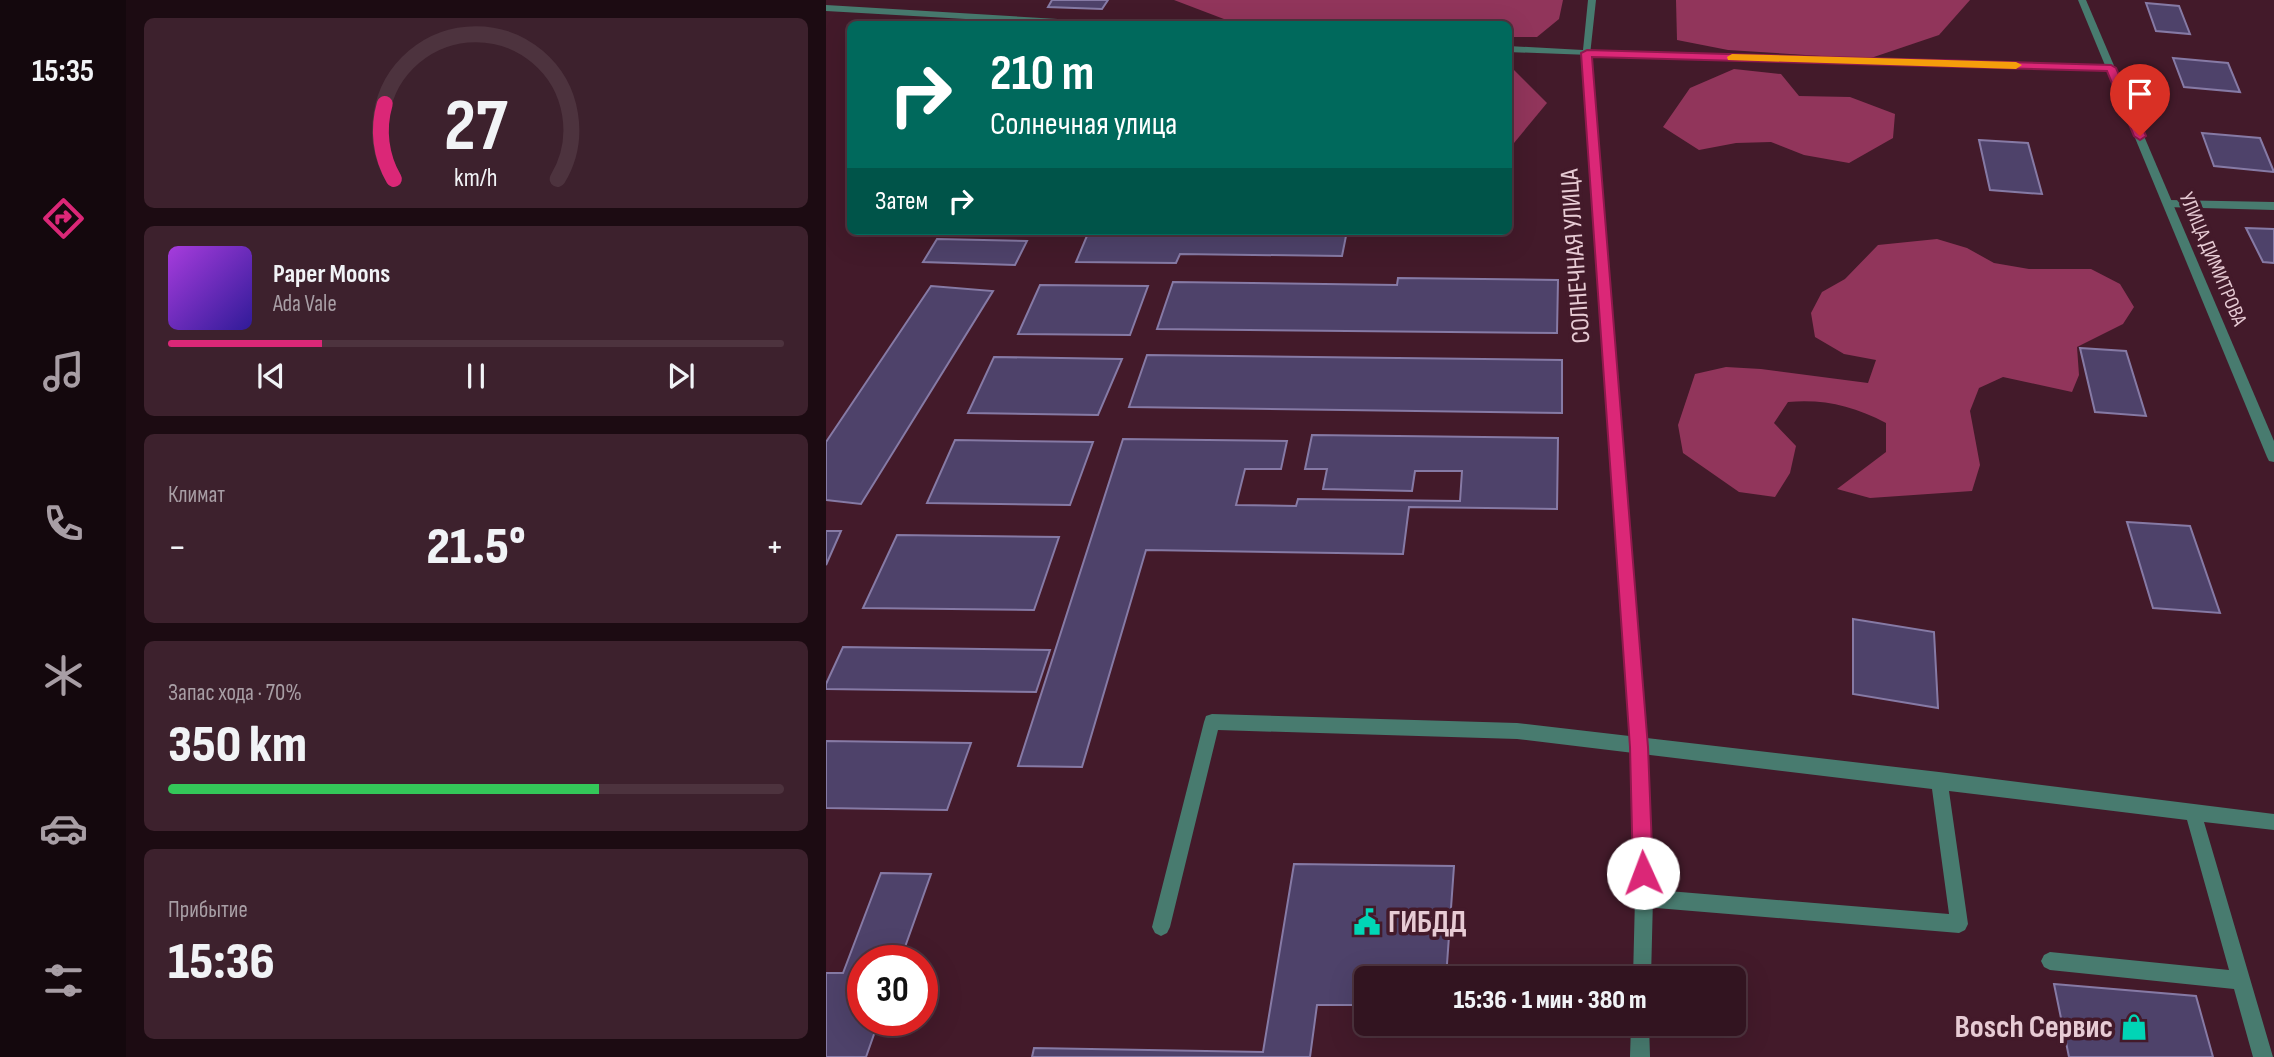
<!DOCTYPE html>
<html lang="ru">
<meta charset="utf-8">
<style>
:root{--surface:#321420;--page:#3d212d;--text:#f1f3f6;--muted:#a89ea5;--line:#4d333e;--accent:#db2777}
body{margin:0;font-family:"Sofia Sans Condensed",sans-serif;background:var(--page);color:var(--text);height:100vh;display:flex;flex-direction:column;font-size:26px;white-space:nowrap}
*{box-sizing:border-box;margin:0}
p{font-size:23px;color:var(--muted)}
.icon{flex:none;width:38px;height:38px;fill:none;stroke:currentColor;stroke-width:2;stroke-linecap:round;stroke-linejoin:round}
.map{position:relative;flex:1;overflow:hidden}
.sheet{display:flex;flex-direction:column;gap:18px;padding:18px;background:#1c0b12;width:700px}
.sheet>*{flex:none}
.banner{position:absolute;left:21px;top:21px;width:665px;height:214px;border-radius:10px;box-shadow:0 7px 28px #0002,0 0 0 2px var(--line);background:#00695c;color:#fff;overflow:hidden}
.speed{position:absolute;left:21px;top:945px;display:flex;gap:14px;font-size:35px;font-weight:700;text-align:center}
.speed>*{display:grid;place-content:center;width:91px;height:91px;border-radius:50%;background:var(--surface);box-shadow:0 7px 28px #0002,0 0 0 2px var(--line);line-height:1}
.speed .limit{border:10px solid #d22;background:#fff;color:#111}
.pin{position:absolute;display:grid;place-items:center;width:60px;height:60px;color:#fff;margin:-72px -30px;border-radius:50% 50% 50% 0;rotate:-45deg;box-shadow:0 0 7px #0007}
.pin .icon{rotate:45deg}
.me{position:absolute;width:77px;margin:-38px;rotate:358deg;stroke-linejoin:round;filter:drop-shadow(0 0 5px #0008)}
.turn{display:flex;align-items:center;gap:24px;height:147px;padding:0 28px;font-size:32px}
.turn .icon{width:91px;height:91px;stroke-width:2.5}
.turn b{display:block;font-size:49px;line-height:60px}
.then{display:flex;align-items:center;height:66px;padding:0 28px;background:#0003;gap:14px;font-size:26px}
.big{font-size:52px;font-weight:800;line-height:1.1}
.sheet .card{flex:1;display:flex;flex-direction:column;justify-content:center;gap:10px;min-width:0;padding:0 24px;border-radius:10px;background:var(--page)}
.sheet .dial{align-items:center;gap:0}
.dial svg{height:182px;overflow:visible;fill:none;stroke:var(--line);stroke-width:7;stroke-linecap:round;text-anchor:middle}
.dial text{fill:var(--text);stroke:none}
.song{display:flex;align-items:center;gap:21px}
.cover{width:84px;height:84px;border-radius:10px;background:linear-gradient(135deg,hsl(280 70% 55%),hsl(250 70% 35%))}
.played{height:7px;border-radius:4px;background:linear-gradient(90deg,var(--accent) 25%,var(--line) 25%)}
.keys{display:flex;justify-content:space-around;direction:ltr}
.heat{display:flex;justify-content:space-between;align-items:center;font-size:38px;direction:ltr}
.charge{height:10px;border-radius:5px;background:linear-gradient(90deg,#34c759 70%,var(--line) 0)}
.trip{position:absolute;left:528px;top:966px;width:392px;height:70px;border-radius:10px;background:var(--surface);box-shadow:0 7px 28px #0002,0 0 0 2px var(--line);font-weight:800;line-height:70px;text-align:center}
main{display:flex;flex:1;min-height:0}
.menu{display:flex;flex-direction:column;width:126px;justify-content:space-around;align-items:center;background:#14080d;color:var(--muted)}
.menu .icon{width:49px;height:49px}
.menu .selected{color:var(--accent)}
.menu b{font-size:32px;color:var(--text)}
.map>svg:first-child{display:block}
.forest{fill:#91355b}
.building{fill:#4e426a;stroke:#867aa5;stroke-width:2}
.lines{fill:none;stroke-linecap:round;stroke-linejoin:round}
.service{fill:#487b6f;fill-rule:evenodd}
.minor{fill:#487b6f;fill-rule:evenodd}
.tertiary{fill:#487b6f;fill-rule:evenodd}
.route{fill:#db2777;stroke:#8e194d;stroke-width:2}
.slow{fill:#f59e0b}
.labels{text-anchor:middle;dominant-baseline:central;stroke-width:7;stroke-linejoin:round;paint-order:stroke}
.far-street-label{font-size:21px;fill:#e7cbd4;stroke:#431a2a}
.street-label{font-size:26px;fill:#e7cbd4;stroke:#431a2a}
.near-poi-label{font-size:32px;font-weight:bold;fill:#e7cbd4;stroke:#431a2a;text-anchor:start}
</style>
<main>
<nav class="menu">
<b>15:35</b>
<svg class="icon selected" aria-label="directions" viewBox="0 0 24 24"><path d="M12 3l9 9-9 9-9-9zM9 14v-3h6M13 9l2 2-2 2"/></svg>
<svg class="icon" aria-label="music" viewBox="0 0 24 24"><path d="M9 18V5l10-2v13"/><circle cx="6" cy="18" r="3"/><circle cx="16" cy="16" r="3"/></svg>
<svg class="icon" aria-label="phone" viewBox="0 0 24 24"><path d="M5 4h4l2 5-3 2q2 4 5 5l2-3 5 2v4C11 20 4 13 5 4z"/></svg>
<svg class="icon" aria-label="climate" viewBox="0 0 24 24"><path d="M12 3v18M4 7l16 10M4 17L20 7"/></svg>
<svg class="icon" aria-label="car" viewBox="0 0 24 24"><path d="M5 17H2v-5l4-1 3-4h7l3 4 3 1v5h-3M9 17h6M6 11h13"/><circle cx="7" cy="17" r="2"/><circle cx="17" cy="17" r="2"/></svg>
<svg class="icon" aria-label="filters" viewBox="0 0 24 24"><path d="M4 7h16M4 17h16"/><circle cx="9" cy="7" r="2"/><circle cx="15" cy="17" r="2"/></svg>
</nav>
<section class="sheet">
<div class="card dial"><svg viewBox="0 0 100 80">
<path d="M14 69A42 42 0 1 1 86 69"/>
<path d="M14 69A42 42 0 0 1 10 36" stroke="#db2777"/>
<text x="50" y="56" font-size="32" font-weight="700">27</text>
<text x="50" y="72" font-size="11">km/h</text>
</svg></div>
<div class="card">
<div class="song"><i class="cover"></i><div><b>Paper Moons</b><p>Ada Vale</p></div></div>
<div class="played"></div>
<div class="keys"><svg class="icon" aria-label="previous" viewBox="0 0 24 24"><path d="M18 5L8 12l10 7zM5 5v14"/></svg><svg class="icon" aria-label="pause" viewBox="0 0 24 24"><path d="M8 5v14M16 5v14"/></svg><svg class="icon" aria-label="next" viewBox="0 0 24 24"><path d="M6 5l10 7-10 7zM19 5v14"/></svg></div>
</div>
<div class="card"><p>Климат</p>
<div class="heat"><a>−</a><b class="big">21.5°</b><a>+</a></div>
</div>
<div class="card"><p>Запас хода · 70%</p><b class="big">350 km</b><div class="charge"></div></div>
<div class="card"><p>Прибытие</p><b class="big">15:36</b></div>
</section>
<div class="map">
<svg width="1448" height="1057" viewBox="0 0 1448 1057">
<rect width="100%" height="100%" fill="#431a2a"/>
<g class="forest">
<path d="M348,0h389l-4,19 -22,18h-28l-1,-13h-271z"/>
<path d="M850,0h294l-31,35 -71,24 -140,-9 -51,-10z"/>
<path d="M683,65l38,38 -38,46z"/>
<path d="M908,69l47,5 18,22 51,1 45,17 -2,24 -44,25 -45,-8 -33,-13 -35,1 -37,7 -36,-23 27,-39z"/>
<path d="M1111,239l30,9 27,15 35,6h62l29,15 14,23 -11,17 -46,23 2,28 -7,17 -69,-15 -24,11 -9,23 10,54 -8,26 -102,7 -33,-9 49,-37v-29c-33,-17 -61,-24 -98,-21l-14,21 22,23 -6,27 -15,24 -36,-5 -56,-39 -5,-28 17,-51 31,-7 35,2 107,14 8,-23 -32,-6 -29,-17 -4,-24 11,-21 23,-13 33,-34z"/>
</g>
<g class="building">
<path d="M226,0h56l-6,9 -54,-2z"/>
<path d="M1320,3l33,3 11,28 -34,-3z"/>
<path d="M1347,58l55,5 12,29 -56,-5z"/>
<path d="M1376,133l58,5 14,34 -60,-6z"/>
<path d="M1153,140l49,3 14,51 -52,-4z"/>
<path d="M1420,228l28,1v34l-11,-1z"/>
<path d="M263,231h258l-5,25 -162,-2 -4,9 -100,-1z"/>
<path d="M111,239l90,2 -12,24 -92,-3z"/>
<path d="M572,278l160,2 -1,53 -400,-4 16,-47 224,3z"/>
<path d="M214,285l108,1 -18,49 -112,-1z"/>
<path d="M105,286l62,5 -132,213 -35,-4v-58z"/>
<path d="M1254,348l46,3 20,65 -51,-4z"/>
<path d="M321,355l415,5v53l-433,-6z"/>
<path d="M168,357l128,2 -24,56 -130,-2z"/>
<path d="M486,435l246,3 -1,71 -148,-2 -6,47 -257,-4 -64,217 -64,-1 105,-327 164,2 -6,28h-36l-9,36 60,1 2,-7 162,2 2,-30h-47l-3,20 -89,-2 4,-20h-22z"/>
<path d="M129,440l138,2 -23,63 -143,-2z"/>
<path d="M1301,522l63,4 30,87 -67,-5z"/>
<path d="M0,531h15l-15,34z"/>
<path d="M71,535l162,2 -25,73 -171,-2z"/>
<path d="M1027,619l81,13 4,76 -85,-14z"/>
<path d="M17,647l207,3 -14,42 -210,-3v-5z"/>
<path d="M0,741l145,2 -24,67 -121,-2z"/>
<path d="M468,864l160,2 -8,112h-79v27h-50l-7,52h-278l2,-9 229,4z"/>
<path d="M55,873l50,1 -31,87h-37v59h16l-13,37h-40v-84h17z"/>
<path d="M1228,984l142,12 17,61h-144z"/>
</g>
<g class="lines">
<g class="service">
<path d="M762,0h8l-6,55 -82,-3v-6l75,4z"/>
<path d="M0,5l265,16 5,3h-42l-228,-13z"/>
<path d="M1343,200l105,2v8l-109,-3 -1,-3z"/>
<path d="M386,714l305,9 422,49 335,42v16l-70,-8 69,235h-20l-19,-68 -184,-19 -6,-3 -3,-6 3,-6 6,-3 179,18 -42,-150 -238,-29 19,133 -3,6 -6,3 -315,-26 -6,-3 -3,-6 3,-6 6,-3 305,25 -17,-125 -415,-50 -299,-9 -48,197 -3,6 -6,3 -6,-3 -3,-6 52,-205 2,-6z"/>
</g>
<g class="minor">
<path d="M761,50l524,15 5,3 -5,3 -519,-15 55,691 6,151 -2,80h-18l2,-80 -4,-151 -49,-694z"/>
<path d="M805,1024h18l1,33h-20z"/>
</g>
<path class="tertiary" d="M1252,0h8l188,441v21l-5,-1 -2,-4z"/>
</g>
<path class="route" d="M761,50l524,15 5,3 30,68 -6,4 -6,-4 -27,-65 -515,-14 56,690 5,126 -3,7 -7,3 -7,-3 -3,-7 -3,-126 -49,-694z"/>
<path class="slow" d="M906,54l284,8 6,3 -6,4 -288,-9 -1,-3z"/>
<defs>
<symbol id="civic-bare" viewBox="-9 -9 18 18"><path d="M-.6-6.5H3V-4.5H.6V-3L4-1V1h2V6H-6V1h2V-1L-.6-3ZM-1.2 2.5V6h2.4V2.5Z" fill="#01d5b6" stroke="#431a2a" stroke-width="2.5" paint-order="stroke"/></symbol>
<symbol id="shop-bare" viewBox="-9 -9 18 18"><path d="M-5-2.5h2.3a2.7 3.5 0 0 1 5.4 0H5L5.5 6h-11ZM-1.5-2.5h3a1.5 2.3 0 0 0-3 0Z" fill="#01d5b6" stroke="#431a2a" stroke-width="2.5" paint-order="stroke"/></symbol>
</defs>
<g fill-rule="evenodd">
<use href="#civic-bare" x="522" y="903" width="38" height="38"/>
<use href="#shop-bare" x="1289" y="1008" width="38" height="38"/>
</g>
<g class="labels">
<g class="far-street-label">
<text transform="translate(1387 259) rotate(67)">УЛИЦА ДИМИТРОВА</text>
</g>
<g class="street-label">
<text transform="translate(750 256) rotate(-94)">СОЛНЕЧНАЯ УЛИЦА</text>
</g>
<g class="near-poi-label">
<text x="562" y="922">ГИБДД</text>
<text x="1287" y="1027" text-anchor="end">Bosch Сервис</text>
</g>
</g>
</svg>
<div class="speed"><div class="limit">30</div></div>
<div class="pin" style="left:1314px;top:136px;background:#d93025"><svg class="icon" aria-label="arrive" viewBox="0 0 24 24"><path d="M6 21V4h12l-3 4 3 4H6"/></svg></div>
<svg class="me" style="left:817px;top:873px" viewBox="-20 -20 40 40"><circle r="19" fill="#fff"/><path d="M0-13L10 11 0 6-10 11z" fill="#db2777"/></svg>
<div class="trip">15:36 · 1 мин · 380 m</div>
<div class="banner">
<div class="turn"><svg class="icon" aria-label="right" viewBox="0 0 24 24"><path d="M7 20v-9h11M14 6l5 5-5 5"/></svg><div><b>210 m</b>Солнечная улица</div></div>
<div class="then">Затем<svg class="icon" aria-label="right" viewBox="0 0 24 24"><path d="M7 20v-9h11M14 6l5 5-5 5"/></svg></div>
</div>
</div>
</main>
